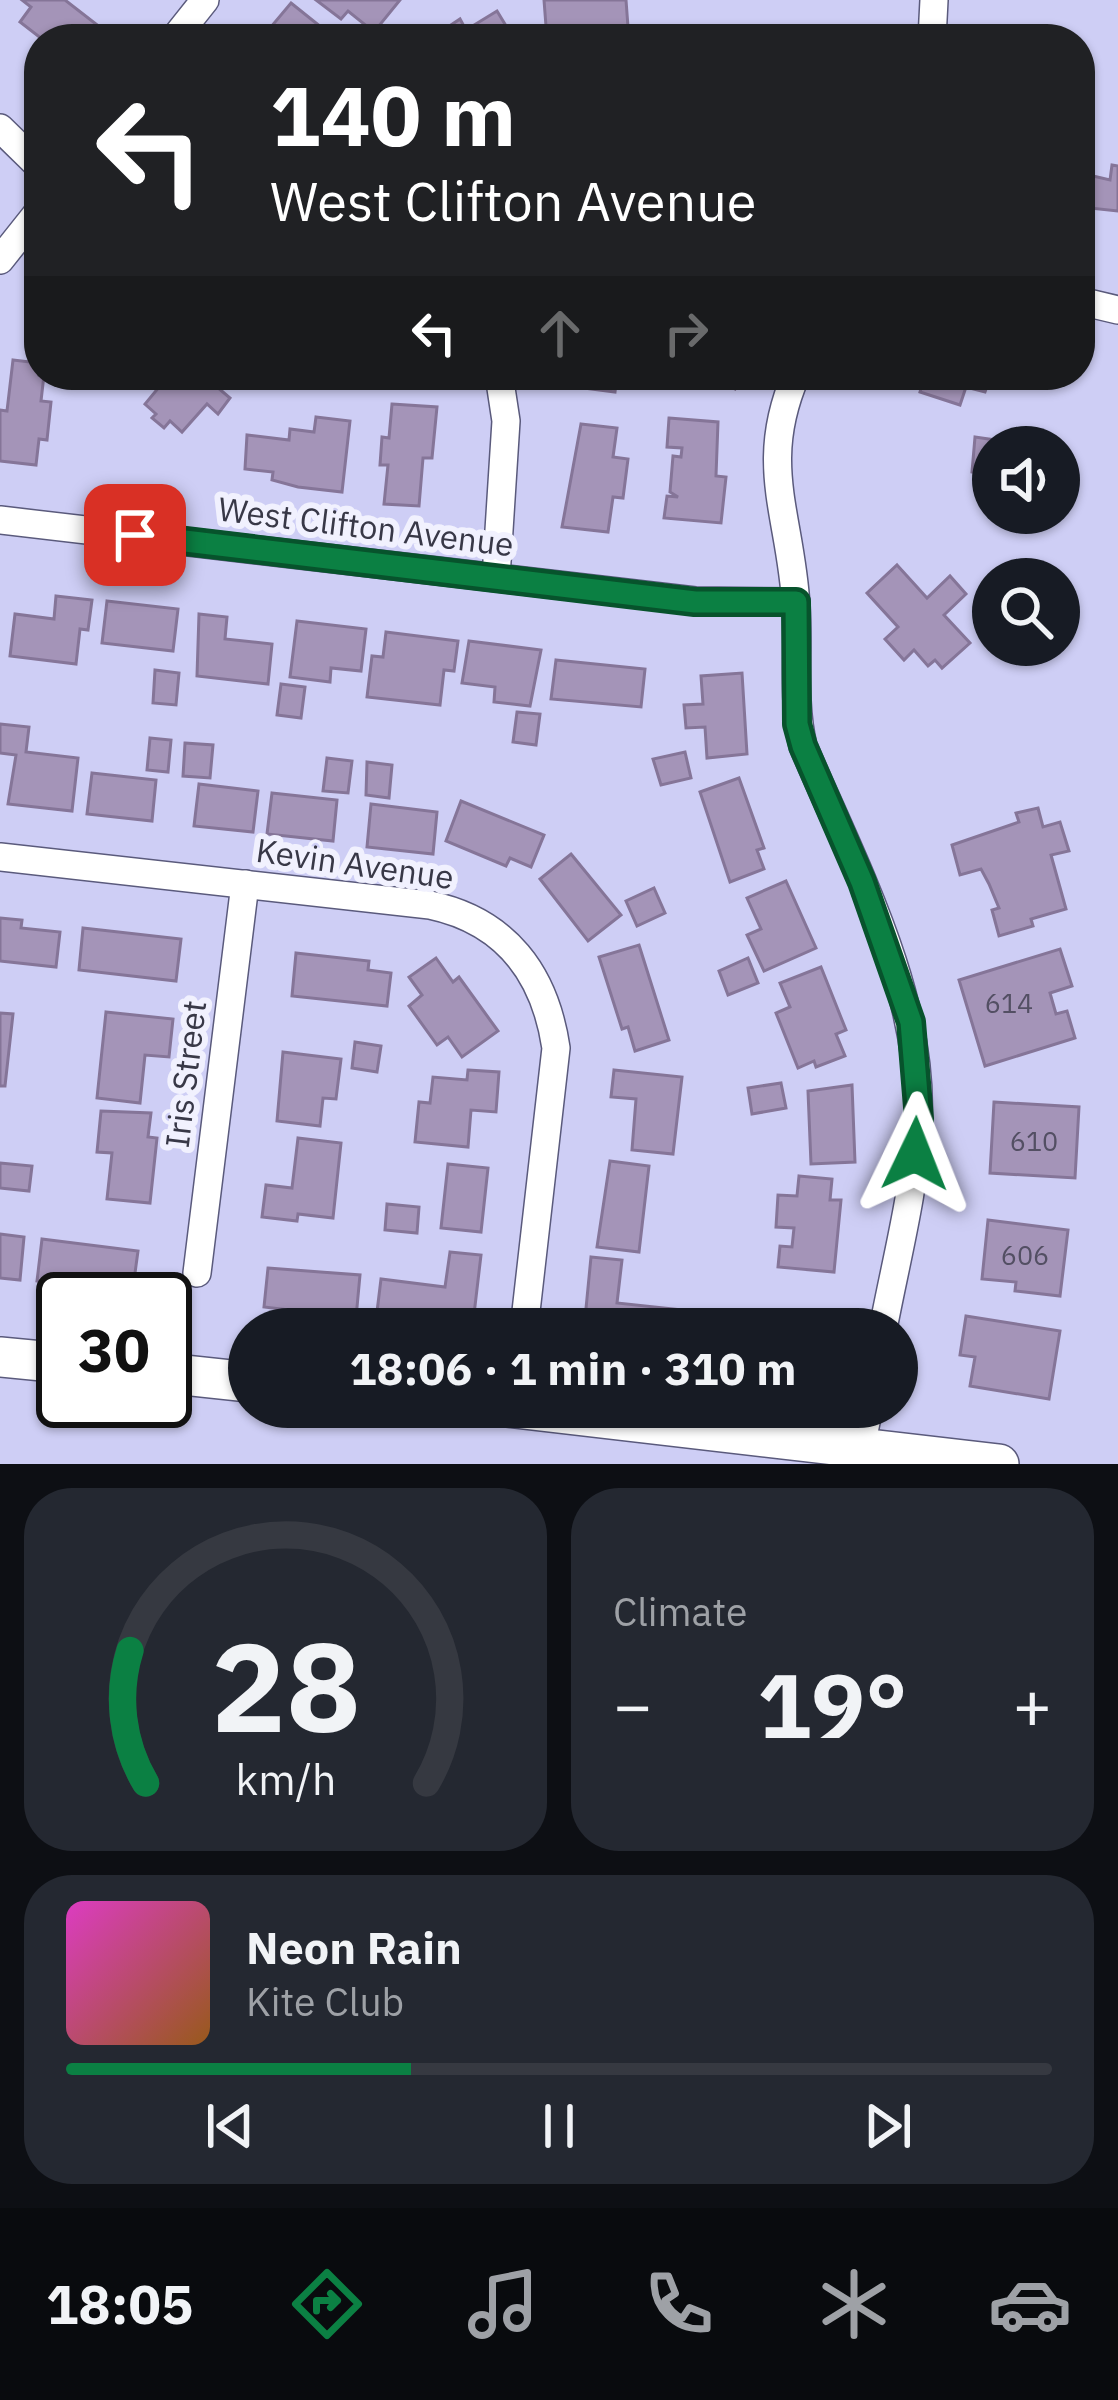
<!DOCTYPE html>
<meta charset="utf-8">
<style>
:root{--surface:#171b24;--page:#242831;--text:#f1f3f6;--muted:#9ea1a6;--line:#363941;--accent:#0b8043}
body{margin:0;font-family:"IBM Plex Sans",sans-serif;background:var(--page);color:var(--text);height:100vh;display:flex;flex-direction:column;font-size:45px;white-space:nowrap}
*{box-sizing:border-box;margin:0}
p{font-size:39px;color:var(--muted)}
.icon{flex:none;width:66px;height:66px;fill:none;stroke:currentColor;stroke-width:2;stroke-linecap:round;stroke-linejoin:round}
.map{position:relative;height:1464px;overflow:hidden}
.side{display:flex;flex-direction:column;gap:24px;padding:24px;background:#0d0f14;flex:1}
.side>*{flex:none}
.hud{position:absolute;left:24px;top:24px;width:1071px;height:366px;border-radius:48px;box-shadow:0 3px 9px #0004;background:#202124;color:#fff;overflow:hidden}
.fabs{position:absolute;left:972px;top:426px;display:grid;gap:24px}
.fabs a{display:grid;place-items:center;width:108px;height:108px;border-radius:50%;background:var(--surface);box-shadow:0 3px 9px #0004;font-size:60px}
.speed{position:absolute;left:36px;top:1272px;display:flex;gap:24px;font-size:60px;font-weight:700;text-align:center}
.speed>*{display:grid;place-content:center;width:156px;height:156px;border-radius:50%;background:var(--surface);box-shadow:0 3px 9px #0004;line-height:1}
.speed .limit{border:6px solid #111;border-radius:18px;background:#fff;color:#111}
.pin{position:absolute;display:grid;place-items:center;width:102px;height:102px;color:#fff;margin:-51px;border-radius:24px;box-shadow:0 6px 18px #0006}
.me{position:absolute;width:132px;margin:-66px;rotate:2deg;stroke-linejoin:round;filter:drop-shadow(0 0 9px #0008)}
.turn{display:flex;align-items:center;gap:42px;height:252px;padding:0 48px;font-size:54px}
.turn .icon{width:156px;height:156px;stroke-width:2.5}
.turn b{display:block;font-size:84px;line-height:102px}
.lanes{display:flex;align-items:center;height:114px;padding:0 48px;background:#0003;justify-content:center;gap:60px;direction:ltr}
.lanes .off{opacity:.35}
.big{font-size:90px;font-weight:700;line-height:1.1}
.side .card{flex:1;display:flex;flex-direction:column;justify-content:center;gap:18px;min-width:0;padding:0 42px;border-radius:48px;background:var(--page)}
.side .dial{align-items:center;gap:0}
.dial svg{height:312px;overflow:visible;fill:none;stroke:var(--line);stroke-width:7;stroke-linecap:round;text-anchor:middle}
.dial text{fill:var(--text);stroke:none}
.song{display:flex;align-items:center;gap:36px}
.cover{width:144px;height:144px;border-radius:18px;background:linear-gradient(135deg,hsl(310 70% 55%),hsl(30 70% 35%))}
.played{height:12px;border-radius:6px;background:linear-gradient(90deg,var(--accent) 35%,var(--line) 35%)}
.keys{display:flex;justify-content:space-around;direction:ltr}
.heat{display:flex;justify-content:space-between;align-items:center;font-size:66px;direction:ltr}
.side .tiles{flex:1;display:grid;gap:24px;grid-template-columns:1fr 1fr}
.card:last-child{grid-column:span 2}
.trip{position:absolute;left:228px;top:1308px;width:690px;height:120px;border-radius:60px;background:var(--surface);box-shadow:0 3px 9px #0004;font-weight:700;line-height:120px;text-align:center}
.dock{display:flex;height:192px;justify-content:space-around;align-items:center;background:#090b0e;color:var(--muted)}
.dock .icon{width:84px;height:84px}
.dock .current{color:var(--accent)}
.dock b{font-size:54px;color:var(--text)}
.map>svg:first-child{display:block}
.building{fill:#a494b8;stroke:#857598;stroke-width:3}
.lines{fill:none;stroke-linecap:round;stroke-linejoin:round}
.street-casing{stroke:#5a5a7c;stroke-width:30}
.secondary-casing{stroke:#5a5a7c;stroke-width:42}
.street{stroke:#fff;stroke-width:27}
.secondary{stroke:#fff;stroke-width:39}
.route-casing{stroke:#07532c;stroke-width:30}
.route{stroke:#0b8043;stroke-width:21}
.labels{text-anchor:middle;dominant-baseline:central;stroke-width:12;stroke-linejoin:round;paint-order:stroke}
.number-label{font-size:27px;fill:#534f63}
.street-label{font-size:33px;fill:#383847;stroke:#f1f1fe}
</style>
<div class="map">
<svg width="1118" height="1464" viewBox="0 0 1118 1464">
<rect width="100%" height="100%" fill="#cecef5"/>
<g class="building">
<path d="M22,0h43l40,31 -6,8h-57l-22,-17 11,-15z"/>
<path d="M316,0h84l-26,32 -26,-21 -7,8z"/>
<path d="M544,0h82l2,27 -51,4 1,8h-31z"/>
<path d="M291,3l45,36h-54l-12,-11z"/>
<path d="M497,11l17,28h-84l30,-20 6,11z"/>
<path d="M1112,165l6,1v45l-38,-4v-34l30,7z"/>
<path d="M13,360l26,3v12h5l-3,26 10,1 -4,38 -8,-1 -3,26 -36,-4v-51l7,1z"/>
<path d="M147,375h56l27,23 -12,16 -11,-10 -25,28 -12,-11 -6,7 -12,-10 4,-4 -11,-10 15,-18z"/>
<path d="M569,375h48l-2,17 -47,-6z"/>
<path d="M706,375h35l-6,14z"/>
<path d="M925,375h66l-6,17 -19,-5 -6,18 -40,-13z"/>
<path d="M392,404l45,3 -5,51h-9l-4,48 -35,-2 4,-39h-8l2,-28 7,1z"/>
<path d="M316,417l34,4 -8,71 -44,-5 -26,-7 1,-8 -28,-3 2,-34 42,5 1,-11 24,3z"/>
<path d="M669,418l49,4 -2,54 10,1 -5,46 -57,-5 3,-22 11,1 -8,-5 3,-36 8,1 1,-9 -15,-1z"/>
<path d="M581,424l36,4 -4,29 15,2 -5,39 -10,-1 -5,35 -46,-5z"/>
<path d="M975,437l41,6v-6l20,4 -1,6h-42v29l-21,-4z"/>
<path d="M897,565l30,33 23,-22 16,18 -22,21 26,28 -28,25 -7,-8 -7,6 -14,-16 -10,10 -19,-21 13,-12 -31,-34z"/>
<path d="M986,587l7,4v28l-17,-9z"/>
<path d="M56,596l36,4 -4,30 -8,-1 -4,35 -66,-8 5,-42 39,5z"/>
<path d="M107,601l71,8 -5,42 -71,-8z"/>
<path d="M199,614l28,3 -2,22 47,5 -4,40 -71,-8z"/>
<path d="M297,621l69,8 -5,42 -30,-3 -1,14 -40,-5z"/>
<path d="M386,632l72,9 -4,30 -10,-1 -4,35 -73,-8 5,-41 11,1z"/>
<path d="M469,641l72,9 -11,56 -36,-4 1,-15 -33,-4z"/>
<path d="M556,660l89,9 -4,38 -90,-8z"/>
<path d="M155,670l24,3 -3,32 -23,-2z"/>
<path d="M742,673l5,81 -40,4 -2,-31 -19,1 -2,-23 19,-1 -2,-28z"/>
<path d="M281,684l24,3 -4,31 -24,-3z"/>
<path d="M517,712l23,2 -4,31 -23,-3z"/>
<path d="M0,724l29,3 -3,25 52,6 -6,53 -64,-7 8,-49 -16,-2z"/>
<path d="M150,738l21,2 -3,32 -21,-2z"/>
<path d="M185,743l28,2 -3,33 -27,-2z"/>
<path d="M685,752l6,26 -30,7 -8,-26z"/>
<path d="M327,758l25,3 -4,32 -25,-2z"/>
<path d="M367,762l25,3 -3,33 -23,-3z"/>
<path d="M92,773l64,7 -4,41 -65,-7z"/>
<path d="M739,778l25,70 -7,2 7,19 -34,13 -30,-90z"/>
<path d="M199,784l59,7 -5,41 -59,-6z"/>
<path d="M272,793l65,7 -4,41 -66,-7z"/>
<path d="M461,801l83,34 -13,32 -21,-9 -4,8 -60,-25z"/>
<path d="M371,804l66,8 -4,42 -66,-7z"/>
<path d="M1038,808l5,19 17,-5 9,29 -18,4 15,54 -35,10 2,7 -34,10 -7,-26 7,-2 -10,-24 -8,-15 -21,6 -8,-30 67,-23 -3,-9z"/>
<path d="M571,854l50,61 -33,26 -48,-62z"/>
<path d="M786,881l30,67 -52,23 -17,-36 14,-6 -14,-31z"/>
<path d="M654,888l11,25 -28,13 -11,-25z"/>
<path d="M0,918l22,2 -1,8 39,4 -4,35 -56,-6z"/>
<path d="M83,928l98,11 -5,42 -97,-11z"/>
<path d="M639,945l30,95 -34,11 -7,-24 -6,2 -23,-72z"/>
<path d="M1060,949l12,37 -22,7 6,21 11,-3 8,27 -90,28 -26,-86z"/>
<path d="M296,953l73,8 -1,9 23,3 -4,33 -95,-10z"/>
<path d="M436,958l17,24 6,-5 39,54 -36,26 -14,-20 -11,8 -28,-39 13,-11 -13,-18z"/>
<path d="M748,958l10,25 -30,12 -9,-24z"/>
<path d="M821,967l25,63 -10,4 9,22 -29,11 -2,-6 -16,7 -22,-55 14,-6 -10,-24z"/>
<path d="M106,1012l67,7 -4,38 -24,-2 -5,48 -43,-5z"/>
<path d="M0,1013l13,1 -8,72h-5z"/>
<path d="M355,1042l26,4 -4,26 -25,-4z"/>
<path d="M283,1052l58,7 -5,40 -13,-1 -3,28 -43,-5z"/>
<path d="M468,1070l31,2 -3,40 -25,-2 -3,37 -53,-5 4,-40 11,1 3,-26 34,3z"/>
<path d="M614,1070l68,7 -9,77 -41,-4 4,-51 -25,-2z"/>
<path d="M781,1083l5,25 -34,6 -4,-26z"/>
<path d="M852,1085l3,77 -44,2 -3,-73z"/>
<path d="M994,1102l85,5 -4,71 -85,-5z"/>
<path d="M101,1111l50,2 -3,24 9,1 -7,65 -43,-4 5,-46 -15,-1z"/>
<path d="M298,1138l43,5 -8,75 -35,-4 -1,7 -35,-4 4,-32 26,3z"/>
<path d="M610,1161l39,5 -10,86 -42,-5z"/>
<path d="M0,1163l32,3 -3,25 -29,-3z"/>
<path d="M448,1164l40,4 -7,64 -40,-4z"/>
<path d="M799,1176l33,3 -2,21h11l-7,72 -56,-5 2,-21 12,1 2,-19 -18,-1 2,-32 19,1z"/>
<path d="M387,1204l32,3 -2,26 -32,-3z"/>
<path d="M988,1220l80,10 -8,66 -45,-5 1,-9 -34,-3z"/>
<path d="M0,1234l24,3 -4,43 -20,-2z"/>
<path d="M42,1239l96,12 -6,44 -95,-14z"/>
<path d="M450,1252l31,3 -8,68 -23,-3 -2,9 -72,-9 5,-41 64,8z"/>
<path d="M591,1257l31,3 -5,43 66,7 -2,19h-97z"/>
<path d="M268,1268l92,7 -4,43 -92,-11z"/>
<path d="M966,1316l94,15 -11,68 -79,-13 5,-29 -15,-2z"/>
<path d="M705,1319l88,10h-89z"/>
</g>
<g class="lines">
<defs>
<g id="street">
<path d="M174,39l31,-39"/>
<path d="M932,39l2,-39"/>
<path d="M0,128l39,38"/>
<path d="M0,260l39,-49"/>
<path d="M1080,301l38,9"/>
<path d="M796,375c-39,90 -5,141 0,231 3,46 -4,95 7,140 49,115 121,247 115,375 -3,69 -22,139 -35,208"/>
<path d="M0,520l695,81 101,1"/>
<path d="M496,577l10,-156 -7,-46"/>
<path d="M0,857l430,48c76,16 115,69 126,143l-32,281"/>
<path d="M197,1273l48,-389"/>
<path d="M858,1462l11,-55"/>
</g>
<g id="secondary">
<path d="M0,1357l63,6"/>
<path d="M165,1373l84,9"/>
<path d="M506,1407l493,57"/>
</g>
</defs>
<use href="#street" class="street-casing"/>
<use href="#secondary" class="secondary-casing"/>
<use href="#street" class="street"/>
<use href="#secondary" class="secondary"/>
</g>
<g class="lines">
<defs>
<path id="route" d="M135,535l560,67h101l1,122 6,22 59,136 49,140 8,97 -4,35"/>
</defs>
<use href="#route" class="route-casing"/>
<use href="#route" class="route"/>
</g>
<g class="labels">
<g class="number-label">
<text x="1009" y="1002">614</text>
<text x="1034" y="1140">610</text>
<text x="1025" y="1254">606</text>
</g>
<g class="street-label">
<text transform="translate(366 526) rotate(7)">West Clifton Avenue</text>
<text transform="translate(355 863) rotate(8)">Kevin Avenue</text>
<text transform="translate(185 1074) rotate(-83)">Iris Street</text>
</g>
</g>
</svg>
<div class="fabs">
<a><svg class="icon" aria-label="sound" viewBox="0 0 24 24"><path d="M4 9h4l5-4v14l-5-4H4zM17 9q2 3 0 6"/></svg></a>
<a><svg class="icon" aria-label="search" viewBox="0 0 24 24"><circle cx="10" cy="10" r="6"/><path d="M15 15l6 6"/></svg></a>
</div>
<div class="speed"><div class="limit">30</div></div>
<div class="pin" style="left:135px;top:535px;background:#d93025"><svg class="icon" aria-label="arrive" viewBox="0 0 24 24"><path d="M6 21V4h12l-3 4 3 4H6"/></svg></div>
<svg class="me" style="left:915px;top:1154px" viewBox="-20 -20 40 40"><path d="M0-17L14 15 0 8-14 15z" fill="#0b8043" stroke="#fff" stroke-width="4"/></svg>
<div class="trip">18:06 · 1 min · 310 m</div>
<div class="hud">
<div class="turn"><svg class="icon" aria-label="left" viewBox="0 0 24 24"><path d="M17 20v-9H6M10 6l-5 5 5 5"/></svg><div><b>140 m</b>West Clifton Avenue</div></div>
<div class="lanes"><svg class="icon" aria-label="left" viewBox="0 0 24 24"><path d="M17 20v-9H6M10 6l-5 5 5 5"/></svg><svg class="icon off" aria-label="ahead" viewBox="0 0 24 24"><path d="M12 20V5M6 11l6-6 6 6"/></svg><svg class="icon off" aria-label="right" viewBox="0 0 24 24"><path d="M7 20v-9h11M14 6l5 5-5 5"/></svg></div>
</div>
</div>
<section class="side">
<div class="tiles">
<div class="card dial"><svg viewBox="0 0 100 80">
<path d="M14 69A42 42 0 1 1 86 69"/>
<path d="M14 69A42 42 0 0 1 10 35" stroke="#0b8043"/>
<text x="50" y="56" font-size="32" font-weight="700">28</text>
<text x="50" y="72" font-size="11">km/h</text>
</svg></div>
<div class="card"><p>Climate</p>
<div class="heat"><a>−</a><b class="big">19°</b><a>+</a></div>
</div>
<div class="card">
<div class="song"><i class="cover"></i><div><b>Neon Rain</b><p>Kite Club</p></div></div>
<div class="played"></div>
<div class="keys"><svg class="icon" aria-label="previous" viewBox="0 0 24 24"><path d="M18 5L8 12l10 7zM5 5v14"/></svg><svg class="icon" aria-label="pause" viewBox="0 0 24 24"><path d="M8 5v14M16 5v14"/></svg><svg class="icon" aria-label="next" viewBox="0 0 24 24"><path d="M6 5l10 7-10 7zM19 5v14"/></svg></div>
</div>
</div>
</section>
<nav class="dock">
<b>18:05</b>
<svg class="icon current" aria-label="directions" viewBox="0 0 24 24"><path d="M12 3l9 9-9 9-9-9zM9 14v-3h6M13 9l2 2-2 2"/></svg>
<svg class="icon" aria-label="music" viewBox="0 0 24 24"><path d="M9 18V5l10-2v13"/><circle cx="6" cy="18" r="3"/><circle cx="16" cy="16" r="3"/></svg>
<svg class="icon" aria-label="phone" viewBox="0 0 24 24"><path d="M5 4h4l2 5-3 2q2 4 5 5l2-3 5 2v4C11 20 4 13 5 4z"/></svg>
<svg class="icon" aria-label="climate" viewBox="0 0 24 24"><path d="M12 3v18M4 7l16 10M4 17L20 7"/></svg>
<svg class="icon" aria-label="car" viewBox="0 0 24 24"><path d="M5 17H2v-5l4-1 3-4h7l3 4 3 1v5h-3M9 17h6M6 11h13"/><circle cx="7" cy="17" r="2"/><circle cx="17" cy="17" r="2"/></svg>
</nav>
